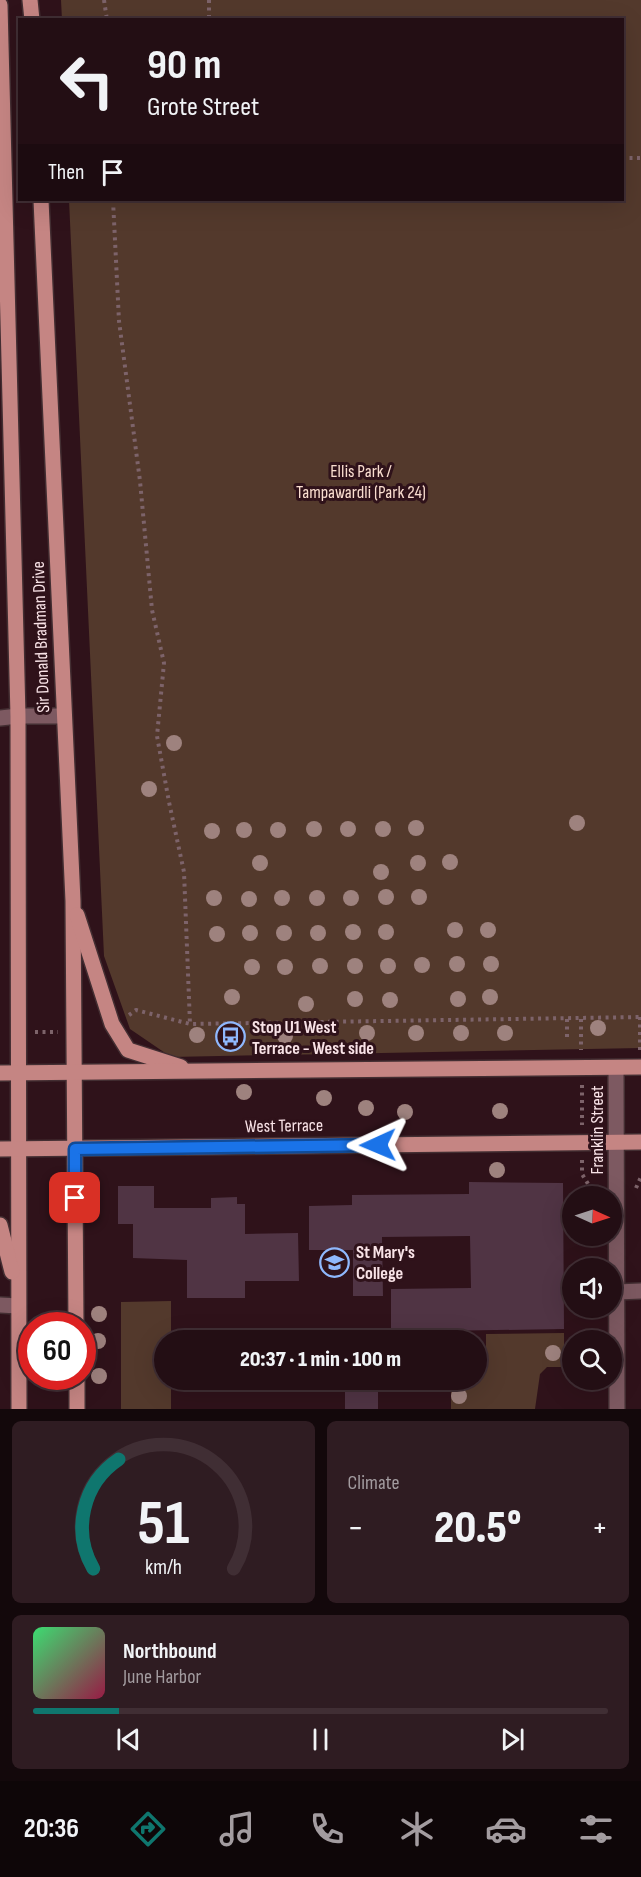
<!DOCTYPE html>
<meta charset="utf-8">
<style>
:root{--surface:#230e14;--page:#2f1c22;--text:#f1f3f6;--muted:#a39ca0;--line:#402e34;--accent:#0f766e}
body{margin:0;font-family:"Sofia Sans Condensed",sans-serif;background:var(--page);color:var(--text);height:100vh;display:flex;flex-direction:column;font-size:22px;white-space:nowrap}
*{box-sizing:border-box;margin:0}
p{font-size:20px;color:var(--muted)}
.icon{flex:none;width:33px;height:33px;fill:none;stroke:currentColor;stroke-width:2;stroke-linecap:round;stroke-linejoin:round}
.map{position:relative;height:1409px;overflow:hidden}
.sheet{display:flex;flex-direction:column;gap:12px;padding:12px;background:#13080b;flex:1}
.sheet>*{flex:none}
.guide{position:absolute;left:18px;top:18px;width:606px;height:183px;border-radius:0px;box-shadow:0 6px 24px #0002,0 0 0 2px var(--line);background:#230e14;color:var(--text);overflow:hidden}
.needle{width:39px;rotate:93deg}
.controls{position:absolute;left:562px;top:1186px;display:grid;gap:12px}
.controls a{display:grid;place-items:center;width:60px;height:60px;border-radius:50%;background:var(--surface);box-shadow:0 6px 24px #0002,0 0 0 2px var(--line);font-size:30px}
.speed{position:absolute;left:18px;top:1312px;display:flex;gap:12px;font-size:30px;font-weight:700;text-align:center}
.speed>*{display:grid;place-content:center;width:78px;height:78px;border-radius:50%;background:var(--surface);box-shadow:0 6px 24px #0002,0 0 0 2px var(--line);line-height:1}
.speed .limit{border:9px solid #d22;background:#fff;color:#111}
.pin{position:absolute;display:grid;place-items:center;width:51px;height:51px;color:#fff;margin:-26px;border-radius:12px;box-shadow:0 3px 9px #0006}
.me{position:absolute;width:66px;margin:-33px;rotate:269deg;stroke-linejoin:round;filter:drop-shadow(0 0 4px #0008)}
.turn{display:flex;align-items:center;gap:21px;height:126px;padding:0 30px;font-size:27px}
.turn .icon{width:78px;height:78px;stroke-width:2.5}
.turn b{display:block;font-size:42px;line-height:51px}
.then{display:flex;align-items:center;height:57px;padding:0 30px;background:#0003;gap:12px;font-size:22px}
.big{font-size:45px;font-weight:800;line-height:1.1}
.sheet .tile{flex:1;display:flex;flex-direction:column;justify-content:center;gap:9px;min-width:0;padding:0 21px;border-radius:9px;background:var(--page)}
.sheet .dial{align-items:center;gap:0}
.dial svg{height:156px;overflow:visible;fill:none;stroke:var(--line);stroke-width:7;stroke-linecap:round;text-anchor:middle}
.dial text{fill:var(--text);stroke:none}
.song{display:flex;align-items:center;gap:18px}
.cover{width:72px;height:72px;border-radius:9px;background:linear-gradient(135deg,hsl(140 70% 55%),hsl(340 70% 35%))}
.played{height:6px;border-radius:3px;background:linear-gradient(90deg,var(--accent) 15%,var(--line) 15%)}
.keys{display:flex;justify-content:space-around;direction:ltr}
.heat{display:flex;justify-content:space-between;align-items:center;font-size:33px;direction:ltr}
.sheet .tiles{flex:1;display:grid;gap:12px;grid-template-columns:1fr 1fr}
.tile:last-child{grid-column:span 2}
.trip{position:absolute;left:154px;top:1330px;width:333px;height:60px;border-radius:30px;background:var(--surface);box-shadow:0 6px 24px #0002,0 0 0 2px var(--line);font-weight:800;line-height:60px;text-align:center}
.dock{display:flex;height:96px;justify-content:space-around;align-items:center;background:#0e0608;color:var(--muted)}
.dock .icon{width:42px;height:42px}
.dock .selected{color:var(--accent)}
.dock b{font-size:27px;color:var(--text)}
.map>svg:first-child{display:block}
.green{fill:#53392c}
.building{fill:#503444}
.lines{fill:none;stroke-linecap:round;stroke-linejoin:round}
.minor-casing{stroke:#432e32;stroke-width:18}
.major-casing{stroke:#432e32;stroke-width:18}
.path{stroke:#7d636a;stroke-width:4;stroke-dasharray:3 4.5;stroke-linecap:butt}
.minor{stroke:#7d5961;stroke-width:15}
.major{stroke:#c58583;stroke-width:15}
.tree{fill:#9e827e}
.route-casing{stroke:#114b97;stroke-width:15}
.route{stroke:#1a73e8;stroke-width:10}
.labels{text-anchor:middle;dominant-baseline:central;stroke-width:6;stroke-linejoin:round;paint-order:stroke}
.park-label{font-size:18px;fill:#f9ddcf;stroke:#2f121a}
.street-label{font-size:18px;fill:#f9e3e7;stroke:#2f121a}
.poi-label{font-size:18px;font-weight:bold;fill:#f9e3e7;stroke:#2f121a;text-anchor:start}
</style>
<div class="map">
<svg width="641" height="1409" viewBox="0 0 641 1409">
<rect width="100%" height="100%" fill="#2f121a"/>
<g class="green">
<path d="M61,0h580v1048l-470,9 -41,-28 -26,-73 -35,-756h553v-180h-560z"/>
<path d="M171,1301v40h-6v39h6v29h-50v-107z"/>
<path d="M564,1333v34h-17l-7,7 -5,35h-84v-29h26v-26h9v-20z"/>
</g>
<g class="building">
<path d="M469,1182l94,1 1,146 -125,2v10h-48v-52l80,-1 -1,-52 -88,1 1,59h-30v-46h-44v-44l43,-1v-10l117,-1z"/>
<path d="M118,1186h36v22h57v-10l26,-1v7h8v30l53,-1 1,48h-54v17h-58v-38l-54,-2v-34h-15z"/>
<rect x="345" y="1380" width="33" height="29"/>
</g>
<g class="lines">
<defs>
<g id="minor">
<path d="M0,718l18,-2h46"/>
<path d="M616,1068l1,341"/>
<path d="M617,1292l24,-1"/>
<path d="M0,1305l18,1"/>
</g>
<g id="major">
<path d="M30,0l2,20"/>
<path d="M0,5l18,711 1,693"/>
<path d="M41,200l32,701 3,425"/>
<path d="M77,915l35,109 16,26 53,17"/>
<path d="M0,1073l641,-6"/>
<path d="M0,1149l641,-7"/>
<path d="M0,1225l12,47"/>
<path d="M77,1377v32"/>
</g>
</defs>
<use href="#minor" class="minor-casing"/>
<use href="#major" class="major-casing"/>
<g class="path">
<path d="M104,0l3,20"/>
<path d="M209,0v20"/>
<path d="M622,158h19"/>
<path d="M113,200l6,121 21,160 12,129 12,53 -7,73 12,66 15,70 6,152"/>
<path d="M129,1015l7,-5 54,14 451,-7"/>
<path d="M640,1017v33"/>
<path d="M567,1019v21"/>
<path d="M581,1019v31"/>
<path d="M35,1032h23"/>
<path d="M582,1085v40"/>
<path d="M582,1160v14l14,23"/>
<path d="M636,1188l5,-11"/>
</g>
<use href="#minor" class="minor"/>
<use href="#major" class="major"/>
</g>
<g class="tree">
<circle cx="174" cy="743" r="8"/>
<circle cx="149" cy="789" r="8"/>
<circle cx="577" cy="823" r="8"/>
<circle cx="416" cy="828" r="8"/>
<circle cx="314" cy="829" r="8"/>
<circle cx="348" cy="829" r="8"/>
<circle cx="383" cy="829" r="8"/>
<circle cx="244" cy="830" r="8"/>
<circle cx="278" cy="830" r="8"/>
<circle cx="212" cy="831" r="8"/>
<circle cx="450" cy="862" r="8"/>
<circle cx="260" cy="863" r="8"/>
<circle cx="418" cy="863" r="8"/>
<circle cx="381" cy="872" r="8"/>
<circle cx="386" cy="897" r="8"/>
<circle cx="419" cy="897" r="8"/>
<circle cx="214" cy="898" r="8"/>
<circle cx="282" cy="898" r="8"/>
<circle cx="317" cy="898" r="8"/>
<circle cx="351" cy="898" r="8"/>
<circle cx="249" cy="899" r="8"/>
<circle cx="455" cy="930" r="8"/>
<circle cx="488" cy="930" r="8"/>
<circle cx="353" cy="932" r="8"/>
<circle cx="386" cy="932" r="8"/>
<circle cx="250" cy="933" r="8"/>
<circle cx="284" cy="933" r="8"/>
<circle cx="318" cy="933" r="8"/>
<circle cx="217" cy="934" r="8"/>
<circle cx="457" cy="964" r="8"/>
<circle cx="491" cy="964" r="8"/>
<circle cx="422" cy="965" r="8"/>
<circle cx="320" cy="966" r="8"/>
<circle cx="355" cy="966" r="8"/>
<circle cx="388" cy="966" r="8"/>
<circle cx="252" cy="967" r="8"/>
<circle cx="285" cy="967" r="8"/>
<circle cx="232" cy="997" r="8"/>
<circle cx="490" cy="997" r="8"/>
<circle cx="355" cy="999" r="8"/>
<circle cx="458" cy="999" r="8"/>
<circle cx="390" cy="1000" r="8"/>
<circle cx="306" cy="1004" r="8"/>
<circle cx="598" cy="1028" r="8"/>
<circle cx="367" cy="1033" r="8"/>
<circle cx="416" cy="1033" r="8"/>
<circle cx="461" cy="1033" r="8"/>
<circle cx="505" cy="1033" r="8"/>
<circle cx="197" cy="1035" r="8"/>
<circle cx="285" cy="1036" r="8"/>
<circle cx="244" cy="1092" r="8"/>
<circle cx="324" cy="1098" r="8"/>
<circle cx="366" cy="1108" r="8"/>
<circle cx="500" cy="1111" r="8"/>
<circle cx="405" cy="1112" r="8"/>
<circle cx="497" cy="1170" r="8"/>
<circle cx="99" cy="1314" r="8"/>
<circle cx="98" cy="1341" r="8"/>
<circle cx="553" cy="1353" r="8"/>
<circle cx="99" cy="1376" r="8"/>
<circle cx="459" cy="1396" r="8"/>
</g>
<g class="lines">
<defs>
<path id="route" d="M75,1198v-49l303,-4"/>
</defs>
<use href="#route" class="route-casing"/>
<use href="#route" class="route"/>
</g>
<defs>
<symbol id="bus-ring" viewBox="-11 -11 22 22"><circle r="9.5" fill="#2f121a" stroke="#8fb8fd" stroke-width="1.5"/><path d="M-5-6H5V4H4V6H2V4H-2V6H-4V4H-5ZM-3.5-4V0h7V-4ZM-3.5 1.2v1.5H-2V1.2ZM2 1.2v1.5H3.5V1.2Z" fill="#8fb8fd"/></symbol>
<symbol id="university-ring" viewBox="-11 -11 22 22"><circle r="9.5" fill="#2f121a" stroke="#8fb8fd" stroke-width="1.5"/><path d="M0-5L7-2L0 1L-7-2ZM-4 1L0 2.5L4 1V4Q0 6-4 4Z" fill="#8fb8fd"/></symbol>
</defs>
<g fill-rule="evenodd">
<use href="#bus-ring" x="214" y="1020" width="33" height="33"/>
<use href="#university-ring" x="318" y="1246" width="33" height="33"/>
</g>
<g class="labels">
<g class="park-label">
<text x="361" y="471">Ellis Park /<tspan x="361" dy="21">Tampawardli (Park 24)</tspan></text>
</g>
<g class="street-label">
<text transform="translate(41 637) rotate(-92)">Sir Donald Bradman Drive</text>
<text transform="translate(284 1126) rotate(-1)">West Terrace</text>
<text transform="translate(597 1130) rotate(-90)">Franklin Street</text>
</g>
<g class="poi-label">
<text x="252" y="1027">Stop U1 West<tspan x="252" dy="21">Terrace - West side</tspan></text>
<text x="356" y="1252">St Mary's<tspan x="356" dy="21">College</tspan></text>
</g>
</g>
</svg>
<div class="controls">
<a><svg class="needle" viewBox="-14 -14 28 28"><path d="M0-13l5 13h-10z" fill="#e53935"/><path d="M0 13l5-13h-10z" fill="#a39ca0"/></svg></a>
<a><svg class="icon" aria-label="sound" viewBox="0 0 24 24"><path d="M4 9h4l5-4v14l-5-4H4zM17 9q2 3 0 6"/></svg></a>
<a><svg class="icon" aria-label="search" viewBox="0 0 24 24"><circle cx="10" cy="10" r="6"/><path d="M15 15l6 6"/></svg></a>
</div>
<div class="speed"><div class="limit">60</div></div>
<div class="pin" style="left:75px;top:1198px;background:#d93025"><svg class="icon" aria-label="arrive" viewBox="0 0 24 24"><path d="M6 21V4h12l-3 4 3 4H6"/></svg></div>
<svg class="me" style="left:378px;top:1145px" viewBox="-20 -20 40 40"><path d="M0-17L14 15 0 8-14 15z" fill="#1a73e8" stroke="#fff" stroke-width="4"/></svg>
<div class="trip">20:37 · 1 min · 100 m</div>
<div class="guide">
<div class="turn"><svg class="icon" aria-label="left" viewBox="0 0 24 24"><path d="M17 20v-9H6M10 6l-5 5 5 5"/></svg><div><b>90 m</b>Grote Street</div></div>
<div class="then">Then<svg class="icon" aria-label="arrive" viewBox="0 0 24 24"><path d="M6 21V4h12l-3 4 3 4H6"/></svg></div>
</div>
</div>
<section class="sheet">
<div class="tiles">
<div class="tile dial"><svg viewBox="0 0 100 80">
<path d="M14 69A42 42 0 1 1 86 69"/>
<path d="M14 69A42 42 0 0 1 27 13" stroke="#0f766e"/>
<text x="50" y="56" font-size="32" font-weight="700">51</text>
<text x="50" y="72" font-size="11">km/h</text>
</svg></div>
<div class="tile"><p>Climate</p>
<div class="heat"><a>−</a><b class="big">20.5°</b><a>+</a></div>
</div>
<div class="tile">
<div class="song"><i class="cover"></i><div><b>Northbound</b><p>June Harbor</p></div></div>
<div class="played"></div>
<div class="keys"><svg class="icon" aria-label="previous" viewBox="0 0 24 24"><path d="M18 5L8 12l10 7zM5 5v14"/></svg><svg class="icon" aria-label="pause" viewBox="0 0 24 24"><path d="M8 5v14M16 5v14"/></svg><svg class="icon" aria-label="next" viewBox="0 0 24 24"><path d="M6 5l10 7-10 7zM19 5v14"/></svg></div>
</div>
</div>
</section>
<nav class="dock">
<b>20:36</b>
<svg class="icon selected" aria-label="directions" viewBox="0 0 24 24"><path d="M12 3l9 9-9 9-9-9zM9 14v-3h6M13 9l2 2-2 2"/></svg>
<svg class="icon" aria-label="music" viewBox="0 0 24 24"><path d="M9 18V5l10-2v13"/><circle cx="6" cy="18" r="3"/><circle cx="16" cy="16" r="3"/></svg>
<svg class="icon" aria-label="phone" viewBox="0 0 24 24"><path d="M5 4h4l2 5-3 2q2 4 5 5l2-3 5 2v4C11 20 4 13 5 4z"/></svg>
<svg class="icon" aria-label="climate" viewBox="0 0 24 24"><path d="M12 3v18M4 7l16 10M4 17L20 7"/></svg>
<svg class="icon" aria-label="car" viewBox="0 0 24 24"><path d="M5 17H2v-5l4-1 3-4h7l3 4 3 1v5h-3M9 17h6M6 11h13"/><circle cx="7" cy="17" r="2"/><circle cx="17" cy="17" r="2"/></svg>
<svg class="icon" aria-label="filters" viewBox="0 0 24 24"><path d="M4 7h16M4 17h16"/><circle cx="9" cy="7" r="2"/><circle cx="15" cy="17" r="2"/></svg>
</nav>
